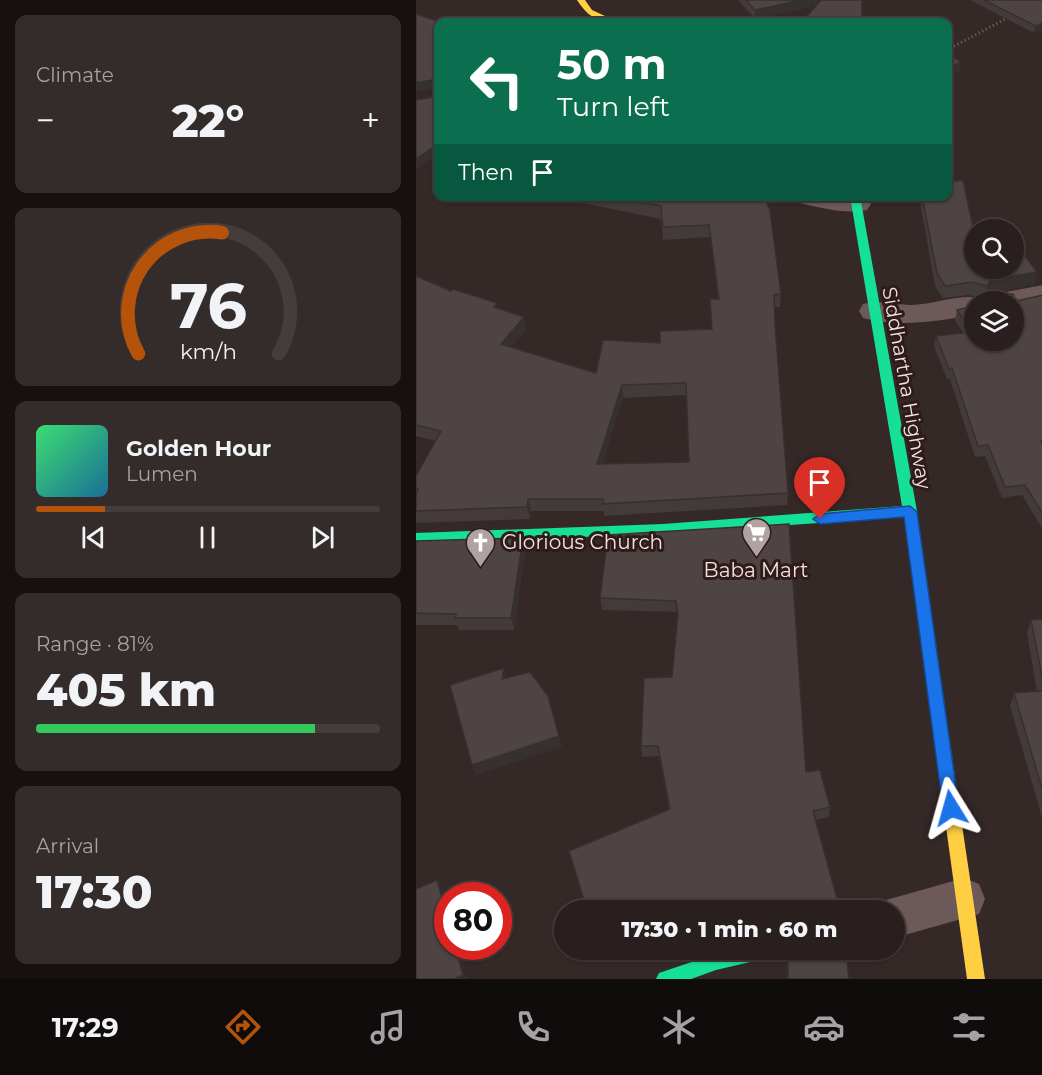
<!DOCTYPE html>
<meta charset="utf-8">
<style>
:root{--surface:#281f1e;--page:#342c2b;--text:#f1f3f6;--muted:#a5a2a4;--line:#443d3c;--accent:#b45309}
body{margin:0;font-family:Montserrat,sans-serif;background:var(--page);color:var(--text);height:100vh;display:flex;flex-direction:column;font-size:22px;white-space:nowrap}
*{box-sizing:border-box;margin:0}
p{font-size:20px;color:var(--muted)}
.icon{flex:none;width:33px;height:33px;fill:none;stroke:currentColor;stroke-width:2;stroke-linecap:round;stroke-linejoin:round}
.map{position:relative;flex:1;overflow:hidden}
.panel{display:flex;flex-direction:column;gap:15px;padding:15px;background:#161110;width:416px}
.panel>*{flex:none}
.guide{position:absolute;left:18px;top:18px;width:518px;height:183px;border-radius:12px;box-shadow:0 2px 4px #0004,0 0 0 2px var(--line);background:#0b6e4f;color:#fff;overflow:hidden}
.buttons{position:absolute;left:548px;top:219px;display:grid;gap:12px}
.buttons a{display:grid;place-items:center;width:60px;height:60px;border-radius:50%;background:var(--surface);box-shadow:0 2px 4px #0004,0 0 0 2px var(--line);font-size:30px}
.speed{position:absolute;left:18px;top:882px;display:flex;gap:12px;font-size:30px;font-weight:700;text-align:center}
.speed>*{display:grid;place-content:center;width:78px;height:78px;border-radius:50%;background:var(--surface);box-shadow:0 2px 4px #0004,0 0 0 2px var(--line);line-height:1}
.speed .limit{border:9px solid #d22;background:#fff;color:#111}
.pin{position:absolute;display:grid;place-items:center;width:51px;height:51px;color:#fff;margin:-62px -26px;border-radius:50% 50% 50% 0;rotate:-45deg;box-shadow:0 0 6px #0007}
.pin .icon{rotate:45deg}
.me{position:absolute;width:66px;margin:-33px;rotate:352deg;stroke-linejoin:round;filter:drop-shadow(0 0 4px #0008)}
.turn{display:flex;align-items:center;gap:21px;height:126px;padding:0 24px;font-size:27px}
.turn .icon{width:78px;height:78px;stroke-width:2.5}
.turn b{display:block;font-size:42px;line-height:51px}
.then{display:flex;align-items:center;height:57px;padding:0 24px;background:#0003;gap:12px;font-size:22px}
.big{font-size:45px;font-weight:800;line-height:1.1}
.panel .tile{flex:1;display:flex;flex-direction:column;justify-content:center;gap:9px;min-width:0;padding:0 21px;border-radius:12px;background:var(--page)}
.panel .dial{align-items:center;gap:0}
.dial svg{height:156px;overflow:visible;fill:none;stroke:var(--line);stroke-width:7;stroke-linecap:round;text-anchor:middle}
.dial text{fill:var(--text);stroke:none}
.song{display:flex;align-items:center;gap:18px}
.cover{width:72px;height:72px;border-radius:9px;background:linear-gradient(135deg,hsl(140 70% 55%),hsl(200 70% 35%))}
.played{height:6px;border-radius:3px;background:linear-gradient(90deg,var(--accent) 20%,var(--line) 20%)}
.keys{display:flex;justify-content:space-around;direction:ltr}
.heat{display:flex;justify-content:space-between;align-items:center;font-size:33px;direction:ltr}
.charge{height:9px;border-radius:4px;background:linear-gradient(90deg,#34c759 81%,var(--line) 0)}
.trip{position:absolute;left:138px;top:900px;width:351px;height:60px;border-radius:30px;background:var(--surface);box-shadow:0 2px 4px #0004,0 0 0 2px var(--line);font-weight:800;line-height:60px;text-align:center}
.tabs{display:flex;height:96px;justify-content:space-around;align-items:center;background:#100c0c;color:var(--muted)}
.tabs .icon{width:42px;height:42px}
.tabs .selected{color:var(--accent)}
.tabs b{font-size:27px;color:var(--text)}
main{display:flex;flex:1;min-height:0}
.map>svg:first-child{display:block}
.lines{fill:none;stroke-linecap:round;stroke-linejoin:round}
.path{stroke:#756665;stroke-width:3;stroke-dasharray:1 3;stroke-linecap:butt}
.street{fill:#6c5958;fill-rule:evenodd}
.fast{fill:#16e098;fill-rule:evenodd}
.slow{fill:#ffcf43;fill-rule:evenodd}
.wall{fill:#433a3a;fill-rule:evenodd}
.shaded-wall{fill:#373030}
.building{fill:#4e4444;stroke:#373030;stroke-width:1.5;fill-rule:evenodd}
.route{fill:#1a73e8;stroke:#114b97;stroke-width:1.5}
.labels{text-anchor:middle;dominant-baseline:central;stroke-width:6;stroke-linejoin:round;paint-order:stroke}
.street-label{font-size:20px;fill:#f2e3e2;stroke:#2f1b1a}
.poi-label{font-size:20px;fill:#f2e3e2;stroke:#2f1b1a;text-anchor:start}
</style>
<main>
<section class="panel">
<div class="tile"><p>Climate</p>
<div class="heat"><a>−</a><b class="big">22°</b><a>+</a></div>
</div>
<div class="tile dial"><svg viewBox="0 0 100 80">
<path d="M14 69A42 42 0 1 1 86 69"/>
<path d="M14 69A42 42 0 0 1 57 7" stroke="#b45309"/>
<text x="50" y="56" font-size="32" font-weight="700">76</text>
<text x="50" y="72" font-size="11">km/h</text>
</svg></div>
<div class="tile">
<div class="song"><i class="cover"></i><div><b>Golden Hour</b><p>Lumen</p></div></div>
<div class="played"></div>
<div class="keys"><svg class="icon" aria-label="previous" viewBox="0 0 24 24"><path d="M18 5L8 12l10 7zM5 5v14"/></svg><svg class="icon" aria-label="pause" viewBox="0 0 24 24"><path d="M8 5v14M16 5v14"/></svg><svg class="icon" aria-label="next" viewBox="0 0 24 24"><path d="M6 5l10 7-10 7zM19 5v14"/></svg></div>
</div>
<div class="tile"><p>Range · 81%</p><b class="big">405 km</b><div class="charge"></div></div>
<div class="tile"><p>Arrival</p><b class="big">17:30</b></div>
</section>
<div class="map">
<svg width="627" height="979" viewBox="0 0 627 979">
<rect width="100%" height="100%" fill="#352928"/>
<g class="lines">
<path class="path" d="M531,50l62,-33"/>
<g class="street">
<path d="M376,196h67l8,2 4,6 -4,6c-21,5 -50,-3 -71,-8z"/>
<path d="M627,285v18l-30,6v-7h-39v13c-38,6 -74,13 -111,3l-4,-7 4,-7c16,-4 31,0 47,1 21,1 58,-15 75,-4l4,-6z"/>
<path d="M548,878l15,6 6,15 -6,15 -85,24v-28h-19l4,-8z"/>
</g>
<g class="fast">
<path d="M434,196h10l57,315 42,294 -2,5 -6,3 -6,-3 -2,-5 -39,-288 -241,17 -247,9v-10l247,-9 239,-18z"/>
<path d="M311,950h45l-3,6 -6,3 -47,11 -25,9h-35l3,-6z"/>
</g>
<g class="slow">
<path d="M161,0h8l7,10 26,12c-19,2 -31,-6 -41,-22z"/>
<path d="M535,797l6,3 2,5 26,174h-18l-24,-174 2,-5z"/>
</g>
</g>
<g class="wall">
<path d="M322,0h124l-45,5 -62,14z"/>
<path d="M554,0h73l-9,33z"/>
<path d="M132,196h215l18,98 -1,13h-5v17l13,169 -1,12 -183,11v-5h-73l-1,8 -114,4v-47l20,-35 -20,-5v-160l35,15 47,18 28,20 -15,18 85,26 64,-30 52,-14 6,-30 -8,-62 -47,3 -2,-21zM270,395l3,67 -87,2 21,-66z"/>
<path d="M503,196h28l27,72 63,4 -3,12 -46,10 28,7 27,-6v235l-21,-35 -20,3 -17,-42 -10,1 -25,-78h-3l-13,-33 2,-10 27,-3 -8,-13 2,-10 56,-8h-36l1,-5 -9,-2 -26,3 -8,-12z"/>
<path d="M373,524l17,248 24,35 -1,10 -14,3 22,90h-251l-17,-59 100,-42 -10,-53 -17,1 -1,-11 31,-69 5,-60v-5l-75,-2 -2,-12z"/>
<path d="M0,541l109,9 -11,80h-55l-2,-5h-41z"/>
<path d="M627,619v202l-33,-115 4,-13 23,-1 -10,-59 4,-13z"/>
</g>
<g class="shaded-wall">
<path d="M386,0h23v3l-70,16v-9z"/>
<path d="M627,23v6l-9,4 2,-7z"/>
<path d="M545,62l-1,9 -13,6v-8z"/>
<path d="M22,79v9l-22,4v-9z"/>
<path d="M22,144v11l-22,15v-11z"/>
<path d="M621,272l-3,12 -45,9 -5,5 3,-12 4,-6z"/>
<path d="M108,317l2,12 -23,27 -2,-12z"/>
<path d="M206,385l1,13 -25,78 -1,-12z"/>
<path d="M112,499l3,12 -1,8 -3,-12z"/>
<path d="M107,538l2,12 -11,80 -3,-12z"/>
<path d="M88,668l2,12 -4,-1z"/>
<path d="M143,736l3,11 -86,28 -4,-10z"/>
<path d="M21,880l4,10 7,23v6z"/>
<path d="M422,902l-1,8h-40z"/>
<path d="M281,906l1,4h-13z"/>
<path d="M39,946h2l9,33h-12z"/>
</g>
<g class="building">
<path d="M330,0h56l-47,10z"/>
<path d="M405,0h41v22h-60z"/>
<path d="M568,0h59v23l-7,3z"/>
<path d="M0,14l24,8h-2v122l-22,15v-59l22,-4v-17l-22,4z"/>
<path d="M531,54l14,8 -14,7z"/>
<path d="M547,180l11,52v36h39v-22l4,-1 20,27 -46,8 -4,6 -15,-4 -27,4 -8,-13 -15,-77h25v-14z"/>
<path d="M193,196h154l7,14 11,84 -7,1 1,29 13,169 -185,11v-5h-75l-1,8 -111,4v-14l2,-8h-2v-13l25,-45 -25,-6v-149l35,15 2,-2 44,14 -3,4 30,10 -23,27 95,29 7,-33 57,3v-12l52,-2 -2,-30h9l-10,-74 -46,2 -2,-21zM270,383l3,79 -92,2 25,-79z"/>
<path d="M562,294h35l3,7 27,-6v146h-2l2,4v69l-18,-29 -20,2 -17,-42 -10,1 -26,-78 -3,1 -13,-33 35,-4 -14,-22 17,-4v34h39v-38h-35z"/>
<path d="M373,524l17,248 14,-2 10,37 -17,4 25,91 -41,8h-99l-1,-4 -12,4h-98l-18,-59 101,-42 -12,-63h-17l3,-68 28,-1 6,-63 -2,-13 -76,-3 8,-63z"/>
<path d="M107,538l-12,80h-56l1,-4 -40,-1v-72z"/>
<path d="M627,619v63l-12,-62z"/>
<path d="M88,668l-2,11 28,-7 18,24 11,40 -87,29 -22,-80z"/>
<path d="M627,691v101l-29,-99z"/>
<path d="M21,880l11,39v27h7l8,29 -9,4h-38v-90z"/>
<path d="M372,959h59l2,20h-61z"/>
</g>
<path class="route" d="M494,506l7,6 42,296 -2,6 -6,2 -6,-2 -2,-6 -39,-291 -84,7 -7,-5 7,-5z"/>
<defs>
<symbol id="supermarket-pin" viewBox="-11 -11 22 30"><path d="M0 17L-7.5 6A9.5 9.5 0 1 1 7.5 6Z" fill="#b0a2a1" stroke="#2f1b1a"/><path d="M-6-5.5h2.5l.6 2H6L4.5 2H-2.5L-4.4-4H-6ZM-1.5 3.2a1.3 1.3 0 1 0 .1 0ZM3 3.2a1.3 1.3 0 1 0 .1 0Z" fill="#fff"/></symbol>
<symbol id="church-pin" viewBox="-11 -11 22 30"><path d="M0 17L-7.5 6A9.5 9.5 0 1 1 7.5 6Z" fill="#b0a2a1" stroke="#2f1b1a"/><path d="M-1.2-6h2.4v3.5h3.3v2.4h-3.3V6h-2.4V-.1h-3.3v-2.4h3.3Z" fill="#fff"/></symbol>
</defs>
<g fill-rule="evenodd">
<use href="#supermarket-pin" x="324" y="516" width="33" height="45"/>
<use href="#church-pin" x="48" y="526" width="33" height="45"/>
</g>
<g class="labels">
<g class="street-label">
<text transform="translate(491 388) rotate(80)">Siddhartha Highway</text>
</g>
<g class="poi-label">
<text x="86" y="542">Glorious Church</text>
<text x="340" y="570" text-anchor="middle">Baba Mart</text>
</g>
</g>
</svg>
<div class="buttons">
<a><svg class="icon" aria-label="search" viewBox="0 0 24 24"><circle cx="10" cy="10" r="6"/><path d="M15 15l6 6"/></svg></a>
<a><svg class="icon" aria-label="layers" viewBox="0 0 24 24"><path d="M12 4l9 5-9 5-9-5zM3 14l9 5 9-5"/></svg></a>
</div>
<div class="speed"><div class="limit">80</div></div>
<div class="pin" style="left:404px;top:519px;background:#d93025"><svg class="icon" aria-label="arrive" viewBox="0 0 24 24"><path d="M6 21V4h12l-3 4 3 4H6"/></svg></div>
<svg class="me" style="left:535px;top:808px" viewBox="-20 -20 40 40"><path d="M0-17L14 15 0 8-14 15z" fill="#1a73e8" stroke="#fff" stroke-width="4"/></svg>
<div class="trip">17:30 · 1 min · 60 m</div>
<div class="guide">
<div class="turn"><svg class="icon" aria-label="left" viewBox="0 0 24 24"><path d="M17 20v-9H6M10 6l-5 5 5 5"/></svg><div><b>50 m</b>Turn left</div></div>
<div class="then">Then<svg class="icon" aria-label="arrive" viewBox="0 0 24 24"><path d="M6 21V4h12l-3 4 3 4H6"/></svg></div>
</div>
</div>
</main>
<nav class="tabs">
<b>17:29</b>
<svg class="icon selected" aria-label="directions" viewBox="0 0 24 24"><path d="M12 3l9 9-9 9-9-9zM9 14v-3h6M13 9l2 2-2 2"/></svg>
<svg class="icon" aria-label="music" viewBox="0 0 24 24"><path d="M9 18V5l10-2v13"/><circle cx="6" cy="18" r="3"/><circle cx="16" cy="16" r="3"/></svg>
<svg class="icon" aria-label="phone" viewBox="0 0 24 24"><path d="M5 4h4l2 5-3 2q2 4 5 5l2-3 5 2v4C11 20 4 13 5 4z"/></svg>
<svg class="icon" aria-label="climate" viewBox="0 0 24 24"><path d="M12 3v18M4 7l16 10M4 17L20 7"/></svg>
<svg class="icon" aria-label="car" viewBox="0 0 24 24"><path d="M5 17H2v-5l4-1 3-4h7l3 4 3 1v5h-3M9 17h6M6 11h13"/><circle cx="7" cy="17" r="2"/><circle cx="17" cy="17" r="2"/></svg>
<svg class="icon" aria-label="filters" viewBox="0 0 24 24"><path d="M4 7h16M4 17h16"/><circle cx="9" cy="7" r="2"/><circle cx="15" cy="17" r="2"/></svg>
</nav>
